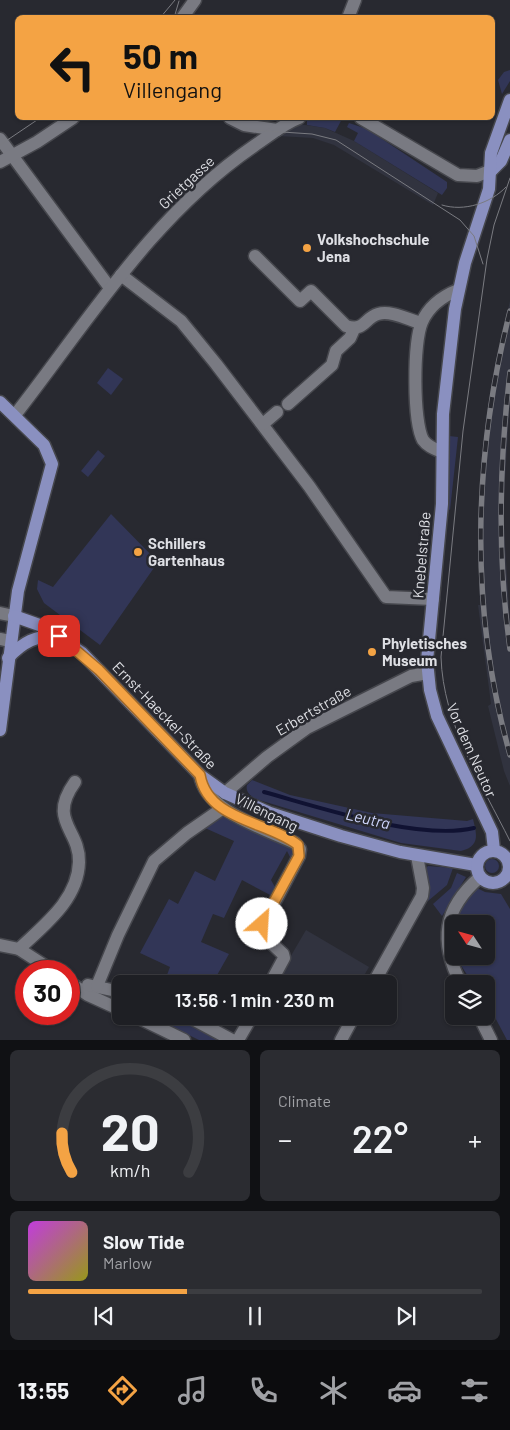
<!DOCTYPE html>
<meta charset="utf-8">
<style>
:root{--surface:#1e1f24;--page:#2b2c31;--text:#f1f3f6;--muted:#a1a2a6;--line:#3c3d41;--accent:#f4a344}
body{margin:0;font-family:Barlow,sans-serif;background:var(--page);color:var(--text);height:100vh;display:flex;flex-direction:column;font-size:19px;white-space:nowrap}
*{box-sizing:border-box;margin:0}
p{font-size:16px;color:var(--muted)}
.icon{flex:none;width:28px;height:28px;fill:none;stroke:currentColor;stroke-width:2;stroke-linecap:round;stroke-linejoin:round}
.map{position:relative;height:1040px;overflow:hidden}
.details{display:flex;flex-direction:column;gap:10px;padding:10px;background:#101114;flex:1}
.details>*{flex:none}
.top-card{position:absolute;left:15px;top:15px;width:480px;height:105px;border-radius:8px;box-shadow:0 1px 4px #0004,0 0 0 1px var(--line);background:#f4a344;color:#111;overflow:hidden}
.needle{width:32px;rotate:306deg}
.buttons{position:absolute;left:445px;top:915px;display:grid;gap:10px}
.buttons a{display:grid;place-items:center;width:50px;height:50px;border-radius:8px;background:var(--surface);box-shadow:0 1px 4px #0004,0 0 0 1px var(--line);font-size:25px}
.speed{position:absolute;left:15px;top:960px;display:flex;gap:10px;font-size:25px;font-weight:700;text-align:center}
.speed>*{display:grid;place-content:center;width:65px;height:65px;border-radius:50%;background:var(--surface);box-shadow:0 1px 4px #0004,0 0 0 1px var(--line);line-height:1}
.speed .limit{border:8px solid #d22;background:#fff;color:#111}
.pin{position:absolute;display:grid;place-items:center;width:42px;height:42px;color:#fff;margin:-21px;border-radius:10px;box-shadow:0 2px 8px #0006}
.me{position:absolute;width:55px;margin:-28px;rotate:26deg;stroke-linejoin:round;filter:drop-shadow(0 0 4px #0008)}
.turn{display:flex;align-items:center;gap:18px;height:105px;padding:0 25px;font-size:22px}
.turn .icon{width:65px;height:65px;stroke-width:2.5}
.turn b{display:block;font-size:35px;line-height:42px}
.big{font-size:38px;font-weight:600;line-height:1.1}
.details .tile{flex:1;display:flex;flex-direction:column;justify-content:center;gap:8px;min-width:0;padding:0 18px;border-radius:8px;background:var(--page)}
.details .dial{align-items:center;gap:0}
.dial svg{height:130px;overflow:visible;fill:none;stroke:var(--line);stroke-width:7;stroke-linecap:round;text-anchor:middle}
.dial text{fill:var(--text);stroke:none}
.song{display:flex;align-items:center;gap:15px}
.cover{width:60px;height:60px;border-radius:8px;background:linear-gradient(135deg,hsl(290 70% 55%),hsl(60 70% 35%))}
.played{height:5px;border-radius:2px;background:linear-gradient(90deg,var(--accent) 35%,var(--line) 35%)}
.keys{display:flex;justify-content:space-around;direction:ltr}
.heat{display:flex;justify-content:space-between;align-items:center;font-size:28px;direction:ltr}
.details .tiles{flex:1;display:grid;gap:10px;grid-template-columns:1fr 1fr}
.tile:last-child{grid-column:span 2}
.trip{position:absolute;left:112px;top:975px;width:285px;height:50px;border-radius:8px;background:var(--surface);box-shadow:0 1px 4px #0004,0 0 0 1px var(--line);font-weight:600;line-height:50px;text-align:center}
.dock{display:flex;height:80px;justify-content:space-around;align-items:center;background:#0c0c0e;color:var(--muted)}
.dock .icon{width:35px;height:35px}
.dock .active{color:var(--accent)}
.dock b{font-size:22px;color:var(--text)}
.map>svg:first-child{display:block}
.built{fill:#31333f}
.green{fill:#323657}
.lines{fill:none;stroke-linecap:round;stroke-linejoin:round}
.stream{stroke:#101232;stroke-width:4}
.minor-casing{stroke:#46474d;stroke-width:15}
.major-casing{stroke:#46474d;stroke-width:15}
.minor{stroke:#797a82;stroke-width:12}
.major{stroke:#8a90c0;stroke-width:12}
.tram{stroke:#7a7b81;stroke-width:1}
.rail-casing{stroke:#7a7b81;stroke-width:5.5}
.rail{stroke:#282930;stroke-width:4;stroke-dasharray:11;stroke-linecap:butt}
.route-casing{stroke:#9f6a2c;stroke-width:12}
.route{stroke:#f4a344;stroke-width:9}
.poi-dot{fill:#f4a344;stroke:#282930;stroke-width:2}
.labels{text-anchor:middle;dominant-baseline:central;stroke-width:5;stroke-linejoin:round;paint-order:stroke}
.street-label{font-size:15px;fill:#dedfe4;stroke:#282930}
.poi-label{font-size:15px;font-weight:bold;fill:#dedfe4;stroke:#282930;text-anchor:start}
.water-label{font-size:16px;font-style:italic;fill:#cfd6fd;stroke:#282930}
</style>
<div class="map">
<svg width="510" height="1040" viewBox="0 0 510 1040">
<rect width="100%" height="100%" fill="#282930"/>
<g class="built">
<path d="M299,124l26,4 29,13 84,52 -5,12 -99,-60 -21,-7 -35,-2z"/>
<path d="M510,301v97l-7,114 7,112v162l-6,-15 -16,-65 3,-2 -13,-99h2l-2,-73 3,-67 5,-46 9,-54z"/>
<path d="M306,930l63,37 -10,17h-70l-11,-6z"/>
</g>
<g class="green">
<path d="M510,70v11l-8,13 -4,-14 6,-8z"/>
<path d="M322,118l20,1 -7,13 -10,-4 -18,-3v-4z"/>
<path d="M349,123l18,6 80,53v6l-5,7 -88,-54 4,-8 -11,-6z"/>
<path d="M108,368l15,11 -12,16 -14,-12z"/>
<path d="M449,436l9,1 -8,73 -2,-1z"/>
<path d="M98,450l7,6 -17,21 -7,-6z"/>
<path d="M111,514l47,48 -58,83 -56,-42 -7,-14 1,-9 15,7z"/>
<path d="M252,780l38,15 82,18 95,8 6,-2c4,16 7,27 -12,32l-60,-8 -142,-43c-7,-3 -14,-7 -12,-15z"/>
<path d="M222,817h7l64,29 3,7 -4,8 -5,-10 -16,29 5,9 -4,7 -30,-16 -18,38 -11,-4 -12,28 28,12 -17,30h-24l-21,-9 3,-8 -30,-14 29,-54 9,5 17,-33 20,10 19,-40 -29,-13z"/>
<circle cx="492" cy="866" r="7"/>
<path d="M428,866l25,2 -6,17 -19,16 -2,-2 4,-12 -5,-18z"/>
<path d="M457,873l9,4 -24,39 -9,-12 18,-16z"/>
<path d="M475,887l10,5 16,2 9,15v131h-3l-18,-34 -3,1v-23h-13l-18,-28h31v-32h-32v30c-9,-26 7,-47 21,-67z"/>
<path d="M150,1016c32,0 41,9 67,24h-18z"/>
</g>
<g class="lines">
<path class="stream" d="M264,792c55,15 155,49 210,36"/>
<defs>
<g id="minor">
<path d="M182,18l13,-18"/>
<path d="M348,18l7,-18"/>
<path d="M230,118l14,7 33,5"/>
<path d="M361,118l97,57 19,1 15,-6"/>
<path d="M0,139l110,149"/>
<path d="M0,162l37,-20 36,-24"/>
<path d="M255,256l45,45 11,-10 35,35c19,6 18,-8 32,-12 13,-4 31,6 43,9"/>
<path d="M121,275l60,46 35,43 93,122 77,111 47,2"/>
<path d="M288,404l44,-39 4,-14 14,-13 4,-9"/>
<path d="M15,415c74,-95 138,-200 239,-269 15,-10 29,-22 45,-28"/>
<path d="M263,424l14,-12"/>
<path d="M442,452c-7,-3 -14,-5 -19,-12 -10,-18 -10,-98 -1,-118 7,-16 21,-26 36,-32"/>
<path d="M0,613l14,3"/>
<path d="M0,639l10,2"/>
<path d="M200,775c6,37 64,53 95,68l5,6 -1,7 -36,68 4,15 16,15 1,4 -14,26"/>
<path d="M225,793l42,-36 40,-29 104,-52 17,-3"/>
<path d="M0,945l19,4 34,22"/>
<path d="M19,949c25,-24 59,-49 60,-87 1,-33 -32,-41 -4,-80"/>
<path d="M69,982l19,13 33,15"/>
<path d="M373,984l49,-88 1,-8 -6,-32"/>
<path d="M461,984c-22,-43 -18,-75 19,-107"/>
<path d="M88,985l33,7"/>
<path d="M97,986l21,-51 36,-74 33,-28 36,-25"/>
<path d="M135,1016l49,24"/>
<path d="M187,1016l45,24"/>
<path d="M479,1016l12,24"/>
<path d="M238,1040l14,-24"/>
<path d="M341,1040l13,-24"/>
</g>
<g id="major">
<path d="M492,170l9,-9 9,-21"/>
<path d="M0,402l44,43 8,19 -34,127 -18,139"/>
<path d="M14,616l31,11 37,26 118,122 25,18 45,20 71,23 59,16 76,13"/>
<path d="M8,658c15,-16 28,-23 51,-22"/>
<path d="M494,850l-2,-18 -55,-116 -7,-26 -3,-29 15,-157 1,-90 12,-105 10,-46 24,-74 2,-36 19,-53"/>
<circle cx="493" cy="867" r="16"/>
</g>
</defs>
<use href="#minor" class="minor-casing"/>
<use href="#major" class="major-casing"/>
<use href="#minor" class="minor"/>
<use href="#major" class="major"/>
<g class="tram">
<path d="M160,18l15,-18"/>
<path d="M174,18l5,-17"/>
<path d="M224,118l28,12 60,4 24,6 124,80 14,16 9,28"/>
<path d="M0,145l40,-27"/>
<path d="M510,178l-16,47 -7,34 -24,172 -22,226c2,66 40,126 69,184"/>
<path d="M442,205c22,7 49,-2 64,-18"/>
</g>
<defs>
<g id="rail">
<path d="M510,311c-37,146 -41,298 0,444"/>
<path d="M510,372c-11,93 -13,184 0,277"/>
</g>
</defs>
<use href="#rail" class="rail-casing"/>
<use href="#rail" class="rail"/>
</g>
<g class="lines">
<defs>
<path id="route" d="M59,636l40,34 101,105c8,46 68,46 98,70l1,11 -37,68"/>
</defs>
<use href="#route" class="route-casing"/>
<use href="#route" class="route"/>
</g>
<g class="poi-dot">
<circle cx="307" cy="248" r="5"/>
<circle cx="138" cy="552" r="5"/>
<circle cx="372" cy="652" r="5"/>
</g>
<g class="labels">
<g class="street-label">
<text transform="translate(186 182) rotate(-43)">Grietgasse</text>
<text transform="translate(421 555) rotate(-85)">Knebelstraße</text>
<text transform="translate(313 710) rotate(-30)">Erbertstraße</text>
<text transform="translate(165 715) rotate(46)">Ernst-Haeckel-Straße</text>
<text transform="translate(472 750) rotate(66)">Vor dem Neutor</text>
<text transform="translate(267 812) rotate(26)">Villengang</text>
</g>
<g class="poi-label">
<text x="317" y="239">Volkshochschule<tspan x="317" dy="17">Jena</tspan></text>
<text x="148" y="543">Schillers<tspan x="148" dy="17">Gartenhaus</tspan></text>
<text x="382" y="643">Phyletisches<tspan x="382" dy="17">Museum</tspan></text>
</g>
<g class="water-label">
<text transform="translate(368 818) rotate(13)">Leutra</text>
</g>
</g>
</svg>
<div class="buttons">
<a><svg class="needle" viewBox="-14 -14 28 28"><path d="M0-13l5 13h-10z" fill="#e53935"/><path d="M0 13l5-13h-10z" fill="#a1a2a6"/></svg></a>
<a><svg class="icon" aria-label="layers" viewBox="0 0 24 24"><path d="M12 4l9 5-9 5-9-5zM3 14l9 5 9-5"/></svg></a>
</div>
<div class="speed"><div class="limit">30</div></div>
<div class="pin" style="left:59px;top:636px;background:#d93025"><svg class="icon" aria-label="arrive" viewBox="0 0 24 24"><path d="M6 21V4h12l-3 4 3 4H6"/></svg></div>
<svg class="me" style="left:262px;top:924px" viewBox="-20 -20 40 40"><circle r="19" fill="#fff"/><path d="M0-13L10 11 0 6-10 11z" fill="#f4a344"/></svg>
<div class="trip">13:56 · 1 min · 230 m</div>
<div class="top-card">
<div class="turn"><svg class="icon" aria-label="left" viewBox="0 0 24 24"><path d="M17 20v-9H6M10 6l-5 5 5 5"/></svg><div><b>50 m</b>Villengang</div></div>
</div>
</div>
<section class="details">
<div class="tiles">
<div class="tile dial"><svg viewBox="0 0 100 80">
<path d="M14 69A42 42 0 1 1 86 69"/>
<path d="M14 69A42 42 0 0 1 8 45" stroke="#f4a344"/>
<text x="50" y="56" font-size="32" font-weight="700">20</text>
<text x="50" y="72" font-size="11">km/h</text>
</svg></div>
<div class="tile"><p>Climate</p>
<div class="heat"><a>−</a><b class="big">22°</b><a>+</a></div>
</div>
<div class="tile">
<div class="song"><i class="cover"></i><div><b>Slow Tide</b><p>Marlow</p></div></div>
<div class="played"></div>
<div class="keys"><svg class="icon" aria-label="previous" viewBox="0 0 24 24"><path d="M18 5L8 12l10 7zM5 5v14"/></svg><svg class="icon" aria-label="pause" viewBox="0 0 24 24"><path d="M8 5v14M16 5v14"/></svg><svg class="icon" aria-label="next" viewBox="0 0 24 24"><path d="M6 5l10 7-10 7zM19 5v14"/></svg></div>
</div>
</div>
</section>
<nav class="dock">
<b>13:55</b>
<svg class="icon active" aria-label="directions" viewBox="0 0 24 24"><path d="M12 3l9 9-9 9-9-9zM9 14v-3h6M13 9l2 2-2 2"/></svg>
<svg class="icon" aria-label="music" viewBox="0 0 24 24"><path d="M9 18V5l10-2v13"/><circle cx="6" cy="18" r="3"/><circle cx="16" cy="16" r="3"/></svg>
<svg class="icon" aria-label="phone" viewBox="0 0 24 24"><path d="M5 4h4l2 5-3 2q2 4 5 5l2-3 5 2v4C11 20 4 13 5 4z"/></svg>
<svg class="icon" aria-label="climate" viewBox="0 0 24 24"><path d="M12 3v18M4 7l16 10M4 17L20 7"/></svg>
<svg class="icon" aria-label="car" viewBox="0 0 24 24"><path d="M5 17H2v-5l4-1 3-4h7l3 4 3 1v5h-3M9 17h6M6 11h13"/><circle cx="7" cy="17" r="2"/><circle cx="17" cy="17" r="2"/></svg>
<svg class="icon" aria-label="filters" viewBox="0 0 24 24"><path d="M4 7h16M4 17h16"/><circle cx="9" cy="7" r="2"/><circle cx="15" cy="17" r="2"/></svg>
</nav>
